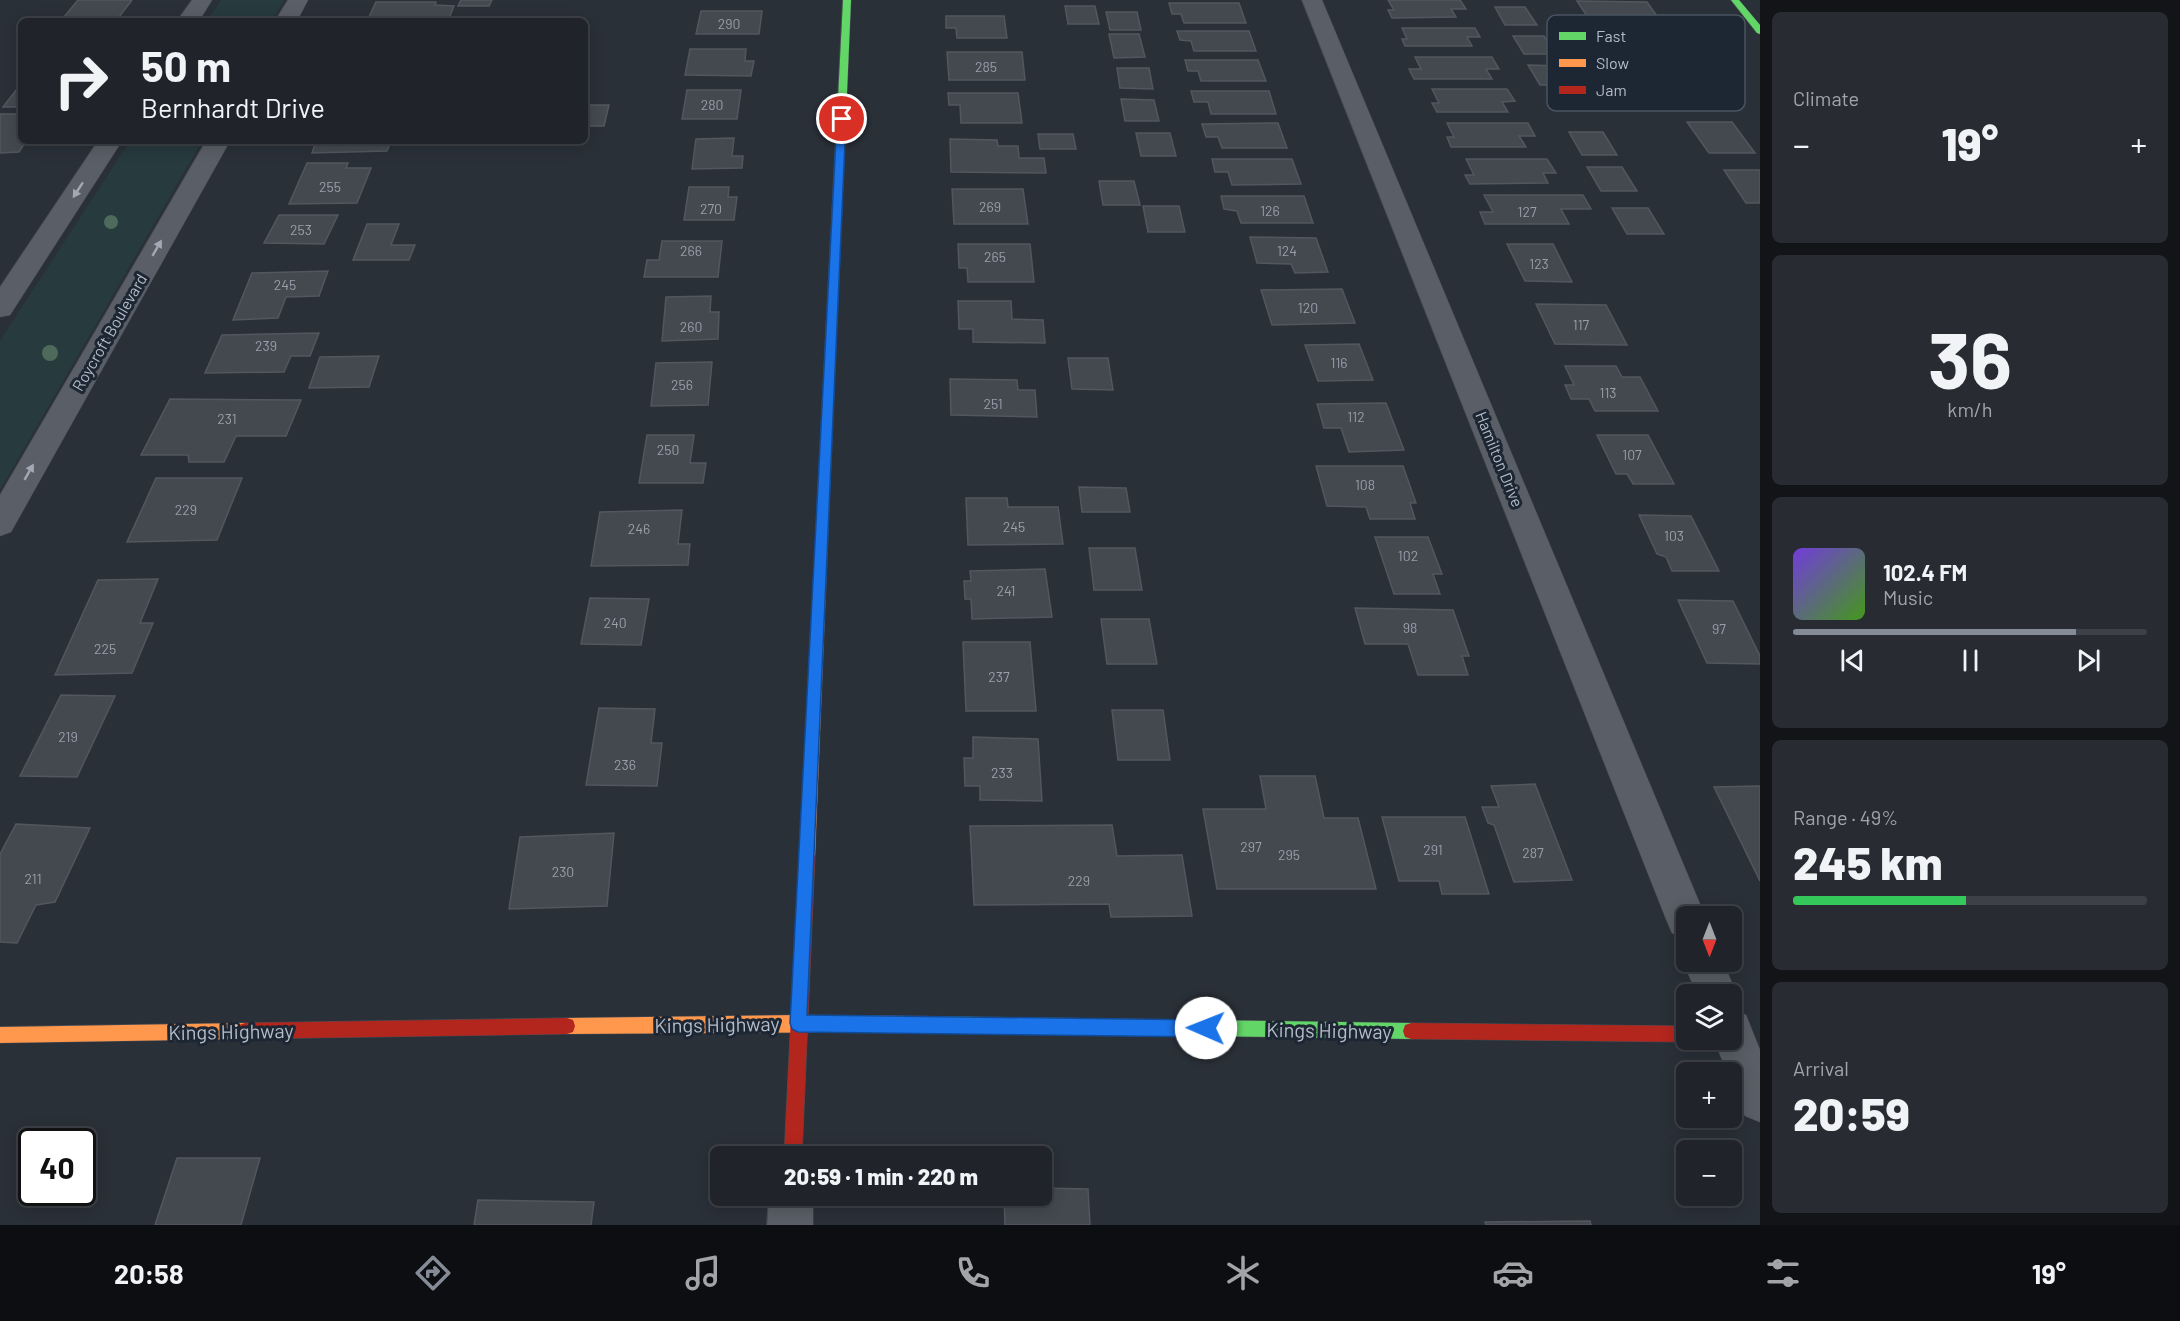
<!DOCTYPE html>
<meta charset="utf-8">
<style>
:root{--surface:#20242a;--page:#282c32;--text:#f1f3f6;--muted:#a2a4a8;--line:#3d4147;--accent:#848b96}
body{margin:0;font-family:Barlow,sans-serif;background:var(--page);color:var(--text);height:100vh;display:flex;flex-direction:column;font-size:22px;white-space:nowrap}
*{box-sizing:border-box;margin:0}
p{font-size:20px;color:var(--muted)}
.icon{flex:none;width:33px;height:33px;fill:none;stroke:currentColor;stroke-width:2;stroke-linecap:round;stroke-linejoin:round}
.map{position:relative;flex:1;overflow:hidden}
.side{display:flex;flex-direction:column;gap:12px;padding:12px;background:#121417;width:420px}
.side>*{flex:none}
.banner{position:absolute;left:18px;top:18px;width:570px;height:126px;border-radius:9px;box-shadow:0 3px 15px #0003,0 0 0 2px var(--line);background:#20242a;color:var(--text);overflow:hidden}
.needle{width:39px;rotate:180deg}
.tools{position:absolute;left:1676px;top:906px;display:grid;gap:12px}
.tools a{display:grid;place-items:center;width:66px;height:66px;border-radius:9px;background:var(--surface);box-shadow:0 3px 15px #0003,0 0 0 2px var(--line);font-size:30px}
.speed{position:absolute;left:18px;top:1128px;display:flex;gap:12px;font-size:30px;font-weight:700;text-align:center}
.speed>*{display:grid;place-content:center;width:78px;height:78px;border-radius:50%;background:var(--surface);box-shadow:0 3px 15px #0003,0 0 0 2px var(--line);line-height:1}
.speed .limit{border:3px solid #111;border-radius:9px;background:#fff;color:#111}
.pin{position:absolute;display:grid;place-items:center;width:51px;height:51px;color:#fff;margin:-26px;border:3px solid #fff;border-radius:50%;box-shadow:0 2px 6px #0007}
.me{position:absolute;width:66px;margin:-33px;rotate:271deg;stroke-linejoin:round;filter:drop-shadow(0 0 4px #0008)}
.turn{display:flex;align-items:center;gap:21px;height:126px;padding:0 24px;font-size:27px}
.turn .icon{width:78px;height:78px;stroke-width:2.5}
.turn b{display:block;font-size:42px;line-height:51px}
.big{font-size:45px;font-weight:800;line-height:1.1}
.side .tile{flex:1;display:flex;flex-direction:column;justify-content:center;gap:9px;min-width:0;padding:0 21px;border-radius:9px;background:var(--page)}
.side .dial{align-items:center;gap:0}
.dial b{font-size:78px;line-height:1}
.song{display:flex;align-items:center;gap:18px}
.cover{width:72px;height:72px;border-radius:9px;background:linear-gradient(135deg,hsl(260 70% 55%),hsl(100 70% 35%))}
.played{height:6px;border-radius:3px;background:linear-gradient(90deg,var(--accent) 80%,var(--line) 80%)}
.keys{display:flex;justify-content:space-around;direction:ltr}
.heat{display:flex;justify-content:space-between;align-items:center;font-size:33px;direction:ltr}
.charge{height:9px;border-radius:4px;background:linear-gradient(90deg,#34c759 49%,var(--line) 0)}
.trip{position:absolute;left:710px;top:1146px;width:342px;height:60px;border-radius:9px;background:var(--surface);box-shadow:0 3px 15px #0003,0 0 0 2px var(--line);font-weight:800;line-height:60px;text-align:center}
.menu{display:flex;height:96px;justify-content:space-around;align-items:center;background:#0d0e11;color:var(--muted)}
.menu .icon{width:42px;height:42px}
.menu .on{color:var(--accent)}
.menu b{font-size:27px;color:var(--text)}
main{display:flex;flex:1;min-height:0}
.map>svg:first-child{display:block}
.green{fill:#273a3e}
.building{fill:#444950;stroke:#52575f;stroke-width:1.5}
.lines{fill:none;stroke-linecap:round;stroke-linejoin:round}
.street-casing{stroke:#484c53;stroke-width:1}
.fast-casing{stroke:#484c53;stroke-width:1}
.slow-casing{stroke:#484c53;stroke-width:1}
.jam-casing{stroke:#484c53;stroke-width:1}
.street{fill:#5a5e66;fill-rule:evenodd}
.fast{fill:#63d668;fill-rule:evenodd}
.slow{fill:#ff974d;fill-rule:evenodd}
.jam{fill:#b3261e;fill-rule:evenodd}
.tree{fill:#4e6a5a}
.oneway{fill:#a2a9b5}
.route{fill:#1a73e8;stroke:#114b97;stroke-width:1.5}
.labels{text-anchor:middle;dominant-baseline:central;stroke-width:6;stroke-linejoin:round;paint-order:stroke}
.number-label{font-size:14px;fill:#989fab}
.street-label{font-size:16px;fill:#b4bcc9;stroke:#1d2633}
.near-street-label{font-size:20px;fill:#b4bcc9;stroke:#1d2633}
.key{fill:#1d2633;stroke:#4a5360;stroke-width:1.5}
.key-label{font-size:16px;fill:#b4bcc9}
</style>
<main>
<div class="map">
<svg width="1760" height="1225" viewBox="0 0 1760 1225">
<rect width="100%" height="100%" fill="#2a3038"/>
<g class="green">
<path d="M221,0h63l-12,21h-65z"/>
<path d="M130,141h72l-202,349v-149z"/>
</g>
<g class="building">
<path d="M78,0h54l-13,17h-55z"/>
<path d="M461,0h31l-3,6h-31z"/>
<path d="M1388,0h72l6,9h-15l5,8 -64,1 -4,-8h6z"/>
<path d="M1577,1l70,1 15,21 -71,-1z"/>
<path d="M376,2h60l-1,3 19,1 -6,15h-81z"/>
<path d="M1169,3h70l7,20h-62l-3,-9h-9z"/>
<path d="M1065,6h30l4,18h-31z"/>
<path d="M1495,7h30l12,18h-32z"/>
<path d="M701,11h61l-3,23h-63z"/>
<path d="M1106,12h31l4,18h-31z"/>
<path d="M946,16h58l3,22h-50l-1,-10h-10z"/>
<path d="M1402,28h73l5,9h-13l5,9h-67l-3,-7h5z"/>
<path d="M1177,31h72l7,20h-62l-3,-10 -11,-1z"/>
<path d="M1109,34h30l6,23 -31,1z"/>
<path d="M1513,36h31l12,18h-32z"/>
<path d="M690,49h56l-1,12h9l-3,15 -66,-1z"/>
<path d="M947,52h75l3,28h-76z"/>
<path d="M1415,57h77l7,12h-13l6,10h-78l-5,-10h12z"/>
<path d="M1185,60h73l8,21h-65l-3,-10h-10z"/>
<path d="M1528,65l32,1 12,19h-32z"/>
<path d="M1117,68h32l4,21 -33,-1z"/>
<path d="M21,84v23h-18z"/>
<path d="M1432,89h75l8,12 -13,1 6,10h-71l-5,-9h7z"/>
<path d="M687,90h54l-4,29h-55z"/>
<path d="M1191,91h78l7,23h-65l-3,-12h-14z"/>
<path d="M948,93h70l4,30h-61l-1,-18h-11z"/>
<path d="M1121,99l33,1 5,21h-34z"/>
<path d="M585,105h24l-5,21h-19z"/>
<path d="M0,114h21v27h5l-7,11 -19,1z"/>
<path d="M1687,122h45l23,31h-46z"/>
<path d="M1278,123l9,25h-65l-4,-11h-12l-4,-13z"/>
<path d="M1447,123h81l7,13h-16l7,11h-75l-4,-10h7z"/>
<path d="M1569,132h34l14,23h-35z"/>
<path d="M1136,133h34l6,23h-35z"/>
<path d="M1038,134h35l3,15h-36z"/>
<path d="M734,138l-2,18h11l-1,12 -50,1 4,-30z"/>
<path d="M950,139l47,1 1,6h20l1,12h25l2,15 -95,-1z"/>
<path d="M316,141h75l-4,10 -75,2z"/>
<path d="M1212,159h80l9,25 -69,1 -4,-13h-13z"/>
<path d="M1466,159h81l9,14h-13l5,10 -78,1 -5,-9h9z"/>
<path d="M307,163h41l-2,5h25l-14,35 -68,1z"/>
<path d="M1587,167h35l15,24h-36z"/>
<path d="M1724,170h36v33h-14z"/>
<path d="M1099,181h35l6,24h-37z"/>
<path d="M689,187h40l-1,10h9l-3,23h-50z"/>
<path d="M952,189h71l5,35h-74z"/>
<path d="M1484,195h99l8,14h-30l8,15h-84l-5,-12h13z"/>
<path d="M1221,196h83l9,27h-72l-4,-12 -13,-2z"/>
<path d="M1143,206h36l6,26h-37z"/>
<path d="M1612,208h36l16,26h-37z"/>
<path d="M279,215h59l-14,29 -60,-1z"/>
<path d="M367,224h32l-8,21h24l-6,15h-56z"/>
<path d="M1250,237l66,1 12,34 -33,1 -4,-9 -34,-1z"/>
<path d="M662,241h60l-4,36h-74l3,-17h12z"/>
<path d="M958,244h72l4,38h-66l-1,-14h-8z"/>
<path d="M1507,244h46l19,38 -47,-1z"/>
<path d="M328,271l-9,25 -33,1 -8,21 -45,2 19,-47z"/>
<path d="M1342,289l13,34 -83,2 -11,-35z"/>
<path d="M711,296l-1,16h9l-1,27 -56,2 4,-44z"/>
<path d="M958,301h53l1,18 31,1 2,23 -72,-1v-13h-14z"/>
<path d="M1536,304l70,1 21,40 -72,-1z"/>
<path d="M319,333l-9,23h-19l-7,16 -79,1 17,-38z"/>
<path d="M1359,344l14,36 -55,1 -13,-36z"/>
<path d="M379,356l-10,31 -60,1 11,-31z"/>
<path d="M1068,358h40l5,32 -41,-1z"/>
<path d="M712,362l-4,43 -57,1 5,-43z"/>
<path d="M1565,366h51l6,11h18l18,34h-63l-6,-12h-18l-6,-14h9z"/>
<path d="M950,379l67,1 1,10h17l2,27 -86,-2z"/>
<path d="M170,399l131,1 -15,36h-50l-12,26h-35l-1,-7h-47z"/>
<path d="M1386,403l18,47 -55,2 -8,-24h-17l-7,-24z"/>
<path d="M647,435h47l-4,28h16l-3,20h-64z"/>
<path d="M1597,435h51l26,49h-41l-6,-10h-11z"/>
<path d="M1316,466h87l13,37h-6l5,16h-45l-4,-12 -39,-1z"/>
<path d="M156,478h86l-25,62 -90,2z"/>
<path d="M1079,487l47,1 4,24h-48z"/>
<path d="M966,498h41l1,9h50l5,37 -95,1z"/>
<path d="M682,510l-4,34h12l-2,21 -97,1 9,-54z"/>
<path d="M1639,515l52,1 28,55h-47l-6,-14 -9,-3z"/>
<path d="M1375,537h53l14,37h-9l7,20h-46z"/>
<path d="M1089,548h46l7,42h-48z"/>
<path d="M1045,569l7,48 -80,2 -1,-20h-6l-1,-18h7l-1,-10z"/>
<path d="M158,579l-18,44h13l-21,50 -77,2 43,-95z"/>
<path d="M590,598l59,1 -8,46 -60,-1z"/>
<path d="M1678,600l55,1 27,55v8l-53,-1z"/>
<path d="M1355,608l98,2 16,46h-7l6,19h-50l-10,-31h-43z"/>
<path d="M1101,619h48l8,45h-50z"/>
<path d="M963,642h67l6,69h-70z"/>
<path d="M61,695l54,1 -38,81 -57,-1z"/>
<path d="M599,708l56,1 -4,34h11l-5,43 -71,-1z"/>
<path d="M1112,710h51l7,50h-52z"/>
<path d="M973,737l65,2 4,62 -62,-1v-14h-15l-1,-28h9z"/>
<path d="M1260,776h55l9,42h34l18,71h-159l-14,-80h63z"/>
<path d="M1535,784l37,96 -58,2 -20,-57 -6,-2 -6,-16h17l-8,-21z"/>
<path d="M1760,786v95l-46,-94z"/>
<path d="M1382,817h83l24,77h-47l-3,-13h-40z"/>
<path d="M16,824l74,4 -35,74 -19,3 -19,38 -17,-1v-88z"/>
<path d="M1112,825l5,31 65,-1 10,61 -81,1 -2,-13 -135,1 -4,-79z"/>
<path d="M614,833l-7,73 -98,3 11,-72z"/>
<path d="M177,1158h83l-19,67h-86z"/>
<path d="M1041,1188l47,1 2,36h-85l-1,-29h37z"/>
<path d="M478,1200l116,2 -3,23h-117z"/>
<path d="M1590,1221l1,4h-105l-1,-3z"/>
</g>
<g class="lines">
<defs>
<g id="street">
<path d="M192,0h20l-13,21h-22z"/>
<path d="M288,0h20l-11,21h-22z"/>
<path d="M1302,0h20l383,916h-19v23l-14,-6 -6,-14z"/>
<path d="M98,141h24l-112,174 -10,2v-30z"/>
<path d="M206,141h24l-219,391 -11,4v-41z"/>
<path d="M1686,955v7h37l14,32 -6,14v-14h-34l-14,-32z"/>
<path d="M1731,1009l15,6 14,35v72l-15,-6 -14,-34v-10h-4l-13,-32h17z"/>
<path d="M769,1196h44v29h-46z"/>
</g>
<g id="fast">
<path d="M843,0h8l-22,511 -6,5 -6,-5z"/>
<path d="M1731,0h8l21,25v9l-3,-1z"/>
<path d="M907,1016l504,7 6,2 2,6 -2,6 -6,2 -504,-7 -6,-2 -2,-6 2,-6z"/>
</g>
<g id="slow">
<path d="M823,506l6,5 -14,345 -3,5 -5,3 -5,-3 -3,-5 18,-345z"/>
<path d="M798,1015l109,1 6,2 2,6 -2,6 -6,2 -340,2 -6,-2 -2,-6 2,-6 6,-2z"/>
<path d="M245,1023l6,2 2,6 -2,6 -6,2 -245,4v-16z"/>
</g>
<g id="jam">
<path d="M807,848l5,3 3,5 -13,300h-18l15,-300 3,-5z"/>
<path d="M567,1018l6,2 2,6 -2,6 -6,2 -322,5 -6,-2 -2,-6 2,-6 6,-2z"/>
<path d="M1411,1023l275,3v14h6l-6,2 -275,-3 -6,-2 -2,-6 2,-6z"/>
</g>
</defs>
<use href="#street" class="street-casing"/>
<use href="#fast" class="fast-casing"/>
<use href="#slow" class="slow-casing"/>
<use href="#jam" class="jam-casing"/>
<use href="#street" class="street"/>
<use href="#fast" class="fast"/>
<use href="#slow" class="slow"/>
<use href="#jam" class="jam"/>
</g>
<g class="tree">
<circle cx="111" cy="222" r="7"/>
<circle cx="50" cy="353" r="8"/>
</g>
<defs><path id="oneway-solid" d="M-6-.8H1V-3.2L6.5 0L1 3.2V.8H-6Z" transform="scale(1.5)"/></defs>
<g class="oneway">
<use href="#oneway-solid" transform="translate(78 190) rotate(123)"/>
<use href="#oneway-solid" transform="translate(157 248) rotate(-60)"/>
<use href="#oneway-solid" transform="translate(29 472) rotate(-60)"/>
</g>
<path class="route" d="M842,116l4,3 -39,896 399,5 6,2 3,6 -3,6 -6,3 -408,-5 -6,-3 -2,-6 47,-904z"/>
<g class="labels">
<g class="number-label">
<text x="729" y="23">290</text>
<text x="986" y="66">285</text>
<text x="712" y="104">280</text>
<text x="330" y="186">255</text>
<text x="990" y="206">269</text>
<text x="711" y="208">270</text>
<text x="1270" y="210">126</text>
<text x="1527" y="211">127</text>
<text x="301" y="229">253</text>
<text x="691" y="250">266</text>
<text x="1287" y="250">124</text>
<text x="995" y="256">265</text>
<text x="1539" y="263">123</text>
<text x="285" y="284">245</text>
<text x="1308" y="307">120</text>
<text x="1581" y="324">117</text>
<text x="691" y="326">260</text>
<text x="266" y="345">239</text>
<text x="1339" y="362">116</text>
<text x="682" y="384">256</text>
<text x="1608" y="392">113</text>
<text x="993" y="403">251</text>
<text x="1356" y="416">112</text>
<text x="227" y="418">231</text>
<text x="668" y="449">250</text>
<text x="1632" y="454">107</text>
<text x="1365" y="484">108</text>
<text x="186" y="509">229</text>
<text x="1014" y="526">245</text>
<text x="639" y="528">246</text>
<text x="1674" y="535">103</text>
<text x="1408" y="555">102</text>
<text x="1006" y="590">241</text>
<text x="615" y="622">240</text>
<text x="1410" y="627">98</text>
<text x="1719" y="628">97</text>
<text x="105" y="648">225</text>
<text x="999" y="676">237</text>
<text x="68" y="736">219</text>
<text x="625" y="764">236</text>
<text x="1002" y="772">233</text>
<text x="1251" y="846">297</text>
<text x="1433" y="849">291</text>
<text x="1533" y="852">287</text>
<text x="1289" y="854">295</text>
<text x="563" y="871">230</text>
<text x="33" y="878">211</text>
<text x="1079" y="880">229</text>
</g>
<g class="street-label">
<text transform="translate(109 332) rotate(-60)">Roycroft Boulevard</text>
<text transform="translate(1500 459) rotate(68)">Hamilton Drive</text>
</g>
<g class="near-street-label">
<text transform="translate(717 1024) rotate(-1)">Kings Highway</text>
<text transform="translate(1329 1030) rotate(1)">Kings Highway</text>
<text transform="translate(231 1031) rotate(-1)">Kings Highway</text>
</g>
</g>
<rect x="1547" y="15" width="198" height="96" rx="9" class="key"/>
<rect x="1559" y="32" width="27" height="8" fill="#63d668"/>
<rect x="1559" y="59" width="27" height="8" fill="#ff974d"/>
<rect x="1559" y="86" width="27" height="8" fill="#b3261e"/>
<g class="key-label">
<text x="1596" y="42">Fast</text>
<text x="1596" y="69">Slow</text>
<text x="1596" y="96">Jam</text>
</g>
</svg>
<div class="tools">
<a><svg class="needle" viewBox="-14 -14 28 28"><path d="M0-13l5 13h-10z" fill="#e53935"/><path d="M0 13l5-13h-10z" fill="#a2a4a8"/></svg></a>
<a><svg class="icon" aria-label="layers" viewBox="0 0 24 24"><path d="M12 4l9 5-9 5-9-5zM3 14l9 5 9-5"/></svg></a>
<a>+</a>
<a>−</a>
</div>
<div class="speed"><div class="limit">40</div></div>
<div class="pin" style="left:842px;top:119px;background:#d93025"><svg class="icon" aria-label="arrive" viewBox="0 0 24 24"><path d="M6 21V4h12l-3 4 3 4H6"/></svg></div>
<svg class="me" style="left:1206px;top:1028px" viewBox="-20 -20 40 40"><circle r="19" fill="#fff"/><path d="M0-13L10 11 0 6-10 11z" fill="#1a73e8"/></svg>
<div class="trip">20:59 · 1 min · 220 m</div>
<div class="banner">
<div class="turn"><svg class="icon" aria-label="right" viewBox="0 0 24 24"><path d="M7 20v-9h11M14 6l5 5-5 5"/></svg><div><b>50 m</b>Bernhardt Drive</div></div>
</div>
</div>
<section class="side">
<div class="tile"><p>Climate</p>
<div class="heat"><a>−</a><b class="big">19°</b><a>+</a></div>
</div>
<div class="tile dial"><b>36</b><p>km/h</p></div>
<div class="tile">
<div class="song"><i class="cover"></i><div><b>102.4 FM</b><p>Music</p></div></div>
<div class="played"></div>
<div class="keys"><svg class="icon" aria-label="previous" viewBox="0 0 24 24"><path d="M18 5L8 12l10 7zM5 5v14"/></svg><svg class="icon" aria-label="pause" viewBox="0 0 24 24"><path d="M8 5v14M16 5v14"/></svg><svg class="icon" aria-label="next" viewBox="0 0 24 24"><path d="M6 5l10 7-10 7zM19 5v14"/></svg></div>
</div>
<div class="tile"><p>Range · 49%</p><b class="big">245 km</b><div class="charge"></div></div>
<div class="tile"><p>Arrival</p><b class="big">20:59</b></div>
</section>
</main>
<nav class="menu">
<b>20:58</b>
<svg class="icon on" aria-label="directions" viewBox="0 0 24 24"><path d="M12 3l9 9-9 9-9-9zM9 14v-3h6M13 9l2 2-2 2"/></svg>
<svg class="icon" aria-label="music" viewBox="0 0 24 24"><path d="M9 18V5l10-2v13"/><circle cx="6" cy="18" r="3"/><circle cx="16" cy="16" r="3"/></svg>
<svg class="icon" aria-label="phone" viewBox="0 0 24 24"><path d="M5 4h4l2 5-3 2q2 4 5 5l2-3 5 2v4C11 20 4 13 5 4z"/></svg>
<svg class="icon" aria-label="climate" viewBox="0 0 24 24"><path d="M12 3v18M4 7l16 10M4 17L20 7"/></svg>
<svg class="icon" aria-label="car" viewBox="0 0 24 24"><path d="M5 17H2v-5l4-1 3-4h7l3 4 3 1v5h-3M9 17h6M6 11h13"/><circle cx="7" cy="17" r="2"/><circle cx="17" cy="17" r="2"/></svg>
<svg class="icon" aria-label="filters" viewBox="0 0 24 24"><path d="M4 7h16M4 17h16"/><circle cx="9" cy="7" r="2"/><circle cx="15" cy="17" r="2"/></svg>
<b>19°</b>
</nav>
